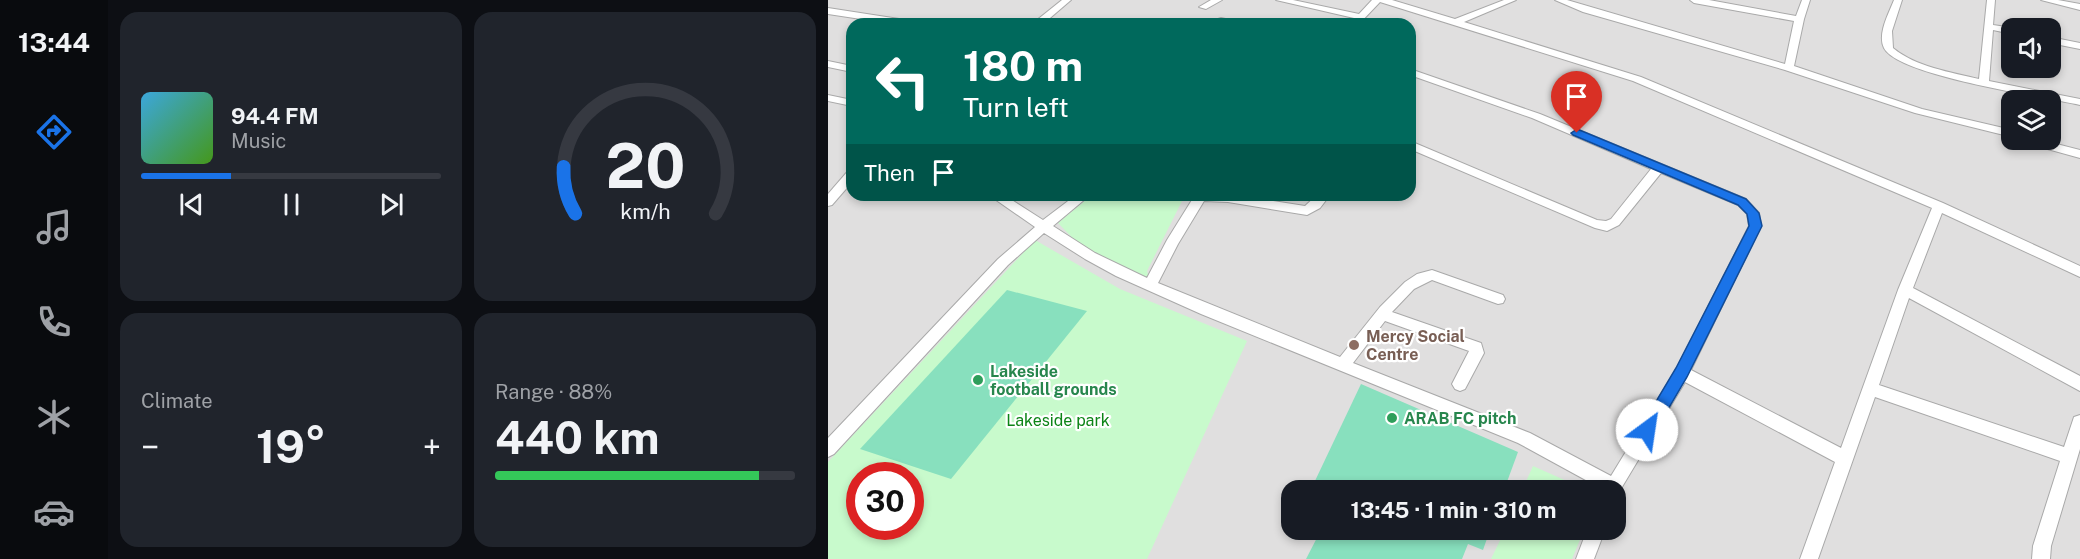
<!DOCTYPE html>
<meta charset="utf-8">
<style>
:root{--surface:#171b24;--page:#20242c;--text:#f1f3f6;--muted:#9ea1a6;--line:#363941;--accent:#1a73e8}
body{margin:0;font-family:"Public Sans",sans-serif;background:var(--page);color:var(--text);height:100vh;display:flex;flex-direction:column;font-size:22px;white-space:nowrap}
*{box-sizing:border-box;margin:0}
p{font-size:20px;color:var(--muted)}
.icon{flex:none;width:33px;height:33px;fill:none;stroke:currentColor;stroke-width:2;stroke-linecap:round;stroke-linejoin:round}
.map{position:relative;flex:1;overflow:hidden}
.side{display:flex;flex-direction:column;gap:12px;padding:12px;background:#0d0f14;width:720px}
.side>*{flex:none}
.hud{position:absolute;left:18px;top:18px;width:570px;height:183px;border-radius:18px;box-shadow:0 3px 9px #0003;background:#00695c;color:#fff;overflow:hidden}
.buttons{position:absolute;left:1173px;top:18px;display:grid;gap:12px}
.buttons a{display:grid;place-items:center;width:60px;height:60px;border-radius:12px;background:var(--surface);box-shadow:0 3px 9px #0003;font-size:30px}
.speed{position:absolute;left:18px;top:462px;display:flex;gap:12px;font-size:30px;font-weight:700;text-align:center}
.speed>*{display:grid;place-content:center;width:78px;height:78px;border-radius:50%;background:var(--surface);box-shadow:0 3px 9px #0003;line-height:1}
.speed .limit{border:9px solid #d22;background:#fff;color:#111}
.pin{position:absolute;display:grid;place-items:center;width:51px;height:51px;color:#fff;margin:-62px -26px;border-radius:50% 50% 50% 0;rotate:-45deg;box-shadow:0 0 6px #0007}
.pin .icon{rotate:45deg}
.me{position:absolute;width:66px;margin:-33px;rotate:31deg;stroke-linejoin:round;filter:drop-shadow(0 0 4px #0008)}
.turn{display:flex;align-items:center;gap:21px;height:126px;padding:0 18px;font-size:27px}
.turn .icon{width:78px;height:78px;stroke-width:2.5}
.turn b{display:block;font-size:42px;line-height:51px}
.then{display:flex;align-items:center;height:57px;padding:0 18px;background:#0003;gap:12px;font-size:22px}
.big{font-size:45px;font-weight:700;line-height:1.1}
.side .tile{flex:1;display:flex;flex-direction:column;justify-content:center;gap:9px;min-width:0;padding:0 21px;border-radius:18px;background:var(--page)}
.side .dial{align-items:center;gap:0}
.dial svg{height:156px;overflow:visible;fill:none;stroke:var(--line);stroke-width:7;stroke-linecap:round;text-anchor:middle}
.dial text{fill:var(--text);stroke:none}
.song{display:flex;align-items:center;gap:18px}
.cover{width:72px;height:72px;border-radius:9px;background:linear-gradient(135deg,hsl(200 70% 55%),hsl(100 70% 35%))}
.played{height:6px;border-radius:3px;background:linear-gradient(90deg,var(--accent) 30%,var(--line) 30%)}
.keys{display:flex;justify-content:space-around;direction:ltr}
.heat{display:flex;justify-content:space-between;align-items:center;font-size:33px;direction:ltr}
.charge{height:9px;border-radius:4px;background:linear-gradient(90deg,#34c759 88%,var(--line) 0)}
.side .tiles{flex:1;display:grid;gap:12px;grid-template-columns:repeat(2,1fr)}
.trip{position:absolute;left:453px;top:480px;width:345px;height:60px;border-radius:18px;background:var(--surface);box-shadow:0 3px 9px #0003;font-weight:700;line-height:60px;text-align:center}
main{display:flex;flex:1;min-height:0}
.tab-bar{display:flex;flex-direction:column;width:108px;justify-content:space-around;align-items:center;background:#090b0e;color:var(--muted)}
.tab-bar .icon{width:42px;height:42px}
.tab-bar .on{color:var(--accent)}
.tab-bar b{font-size:27px;color:var(--text)}
.map>svg:first-child{display:block}
.residential{fill:#e0dfdf;fill-rule:evenodd}
.park{fill:#c8facc;fill-rule:evenodd}
.pitch{fill:#88e0be}
.lines{fill:none;stroke-linecap:round;stroke-linejoin:round}
.minor-casing{stroke:#a9a9a9;stroke-width:2}
.minor{fill:#fff;fill-rule:evenodd}
.route{fill:#1a73e8;stroke:#114b97;stroke-width:1.5}
.education-dot{fill:#8d6e63;stroke:#fff;stroke-width:2}
.leisure-dot{fill:#2e9e5b;stroke:#fff;stroke-width:2}
.labels{text-anchor:middle;dominant-baseline:central;stroke-width:4.5;stroke-linejoin:round;paint-order:stroke}
.education-label{font-size:16px;font-weight:bold;fill:#785e54;stroke:#fff;text-anchor:start}
.leisure-label{font-size:16px;font-weight:bold;fill:#27864d;stroke:#fff;text-anchor:start}
.park-label{font-size:16px;fill:#0c8416;stroke:#fff}
</style>
<main>
<nav class="tab-bar">
<b>13:44</b>
<svg class="icon on" aria-label="directions" viewBox="0 0 24 24"><path d="M12 3l9 9-9 9-9-9zM9 14v-3h6M13 9l2 2-2 2"/></svg>
<svg class="icon" aria-label="music" viewBox="0 0 24 24"><path d="M9 18V5l10-2v13"/><circle cx="6" cy="18" r="3"/><circle cx="16" cy="16" r="3"/></svg>
<svg class="icon" aria-label="phone" viewBox="0 0 24 24"><path d="M5 4h4l2 5-3 2q2 4 5 5l2-3 5 2v4C11 20 4 13 5 4z"/></svg>
<svg class="icon" aria-label="climate" viewBox="0 0 24 24"><path d="M12 3v18M4 7l16 10M4 17L20 7"/></svg>
<svg class="icon" aria-label="car" viewBox="0 0 24 24"><path d="M5 17H2v-5l4-1 3-4h7l3 4 3 1v5h-3M9 17h6M6 11h13"/><circle cx="7" cy="17" r="2"/><circle cx="17" cy="17" r="2"/></svg>
</nav>
<section class="side">
<div class="tiles">
<div class="tile">
<div class="song"><i class="cover"></i><div><b>94.4 FM</b><p>Music</p></div></div>
<div class="played"></div>
<div class="keys"><svg class="icon" aria-label="previous" viewBox="0 0 24 24"><path d="M18 5L8 12l10 7zM5 5v14"/></svg><svg class="icon" aria-label="pause" viewBox="0 0 24 24"><path d="M8 5v14M16 5v14"/></svg><svg class="icon" aria-label="next" viewBox="0 0 24 24"><path d="M6 5l10 7-10 7zM19 5v14"/></svg></div>
</div>
<div class="tile dial"><svg viewBox="0 0 100 80">
<path d="M14 69A42 42 0 1 1 86 69"/>
<path d="M14 69A42 42 0 0 1 8 45" stroke="#1a73e8"/>
<text x="50" y="56" font-size="32" font-weight="700">20</text>
<text x="50" y="72" font-size="11">km/h</text>
</svg></div>
<div class="tile"><p>Climate</p>
<div class="heat"><a>−</a><b class="big">19°</b><a>+</a></div>
</div>
<div class="tile"><p>Range · 88%</p><b class="big">440 km</b><div class="charge"></div></div>
</div>
</section>
<div class="map">
<svg width="1252" height="559" viewBox="0 0 1252 559">
<rect width="100%" height="100%" fill="#f2efe9"/>
<path class="residential" d="M0,0h1252v559h-1252zM24,24h558v171h-558zM1184,28h38v40h-38zM1184,100h38v40h-38zM32,476h50v50h-50zM464,490h324v40h-324z"/>
<g class="park">
<path d="M264,195h93l-38,76 4,13 -61,-28 -32,-33z"/>
<path d="M207,240l85,49 127,52 -100,218h-319v-97zM32,476h50v50h-50z"/>
<path d="M705,466l54,24h1h-66z"/>
<path d="M677,530h79l-12,29h-81z"/>
</g>
<g class="pitch">
<path d="M179,290l80,21 -136,168 -91,-30z"/>
<path d="M533,384l157,68 -14,38h-170l-20,-7z"/>
<path d="M493,530h169l-7,20 -15,-6 -6,15h-156z"/>
</g>
<g class="lines">
<defs>
<g id="minor">
<path d="M234,0h9l-28,24h-11z"/>
<path d="M383,0h11l-16,9 -7,-2z"/>
<path d="M448,0h17l66,14 13,-14h20l63,19 49,-19h12l-52,22 177,55 302,126 137,63v11l-138,-64 -29,75 167,88v15l-171,-93 -30,87 185,62 10,-30 6,-2v34l-29,97 -1,13h-18l1,-13 27,-85 -185,-64 -57,162h-18l35,-97 -150,-80 -69,115v-7h-12l-86,-47 -317,-129 -85,-38 -31,-17 -41,-26 -36,32 -174,189 -6,3v-19l170,-179 37,-32 -46,-32h15l39,25 33,-25h14l-37,31 42,27 52,25 20,-38 28,-45h40l70,11 12,-11h13l-10,13 -13,7 -79,-13 -24,-1 -26,43 -20,39 182,74 40,-50 25,-25 12,-8 15,-4 71,25 2,4 -2,4 -5,1 -66,-24 -18,9 -22,23 89,31 3,10 -19,36 -5,2 -5,-2 -3,-5 17,-33 -84,-30 -32,42 177,70 81,43 66,-108 72,-142 -2,-12 -9,-9 -77,-32 -42,52 -12,6 -12,-3 -185,-79v-8l187,79 9,1 5,-2 40,-50 -119,-51 -122,-43v-6l130,45 206,85 13,14 2,13 -70,144 150,78 57,-158 34,-82 -299,-127 -253,-79 -21,22h-6l-2,-2 3,-4z"/>
<path d="M727,0h12l218,64 9,-43 -100,-18 -4,-3h19l87,16 6,-16h8l-6,19 -10,47 128,43 90,21v7l-97,-24 -130,-43 -202,-58z"/>
<path d="M1066,0h8l-10,31 1,17c23,19 57,24 86,31l8,-79h8l-2,25 20,3 -1,6 -19,-4 -4,51 91,18v6c-35,-8 -182,-29 -196,-57 -7,-14 5,-35 10,-48z"/>
<path d="M1213,0h17l22,4v6z"/>
<path d="M0,8l84,13 5,3h-23l-66,-10z"/>
<path d="M393,18l18,4 2,2 -23,-1v-4z"/>
<path d="M1222,37l30,6v6l-30,-6z"/>
<path d="M0,61l24,5v6l-24,-5z"/>
<path d="M0,95l24,5v6l-24,-5z"/>
<path d="M1196,140h17l39,10v8l-54,-15z"/>
<path d="M24,170v12l-20,23 -4,1v-12l20,-23z"/>
<path d="M759,530h18l-11,29h-18z"/>
</g>
</defs>
<use href="#minor" class="minor-casing"/>
<use href="#minor" class="minor"/>
</g>
<path class="route" d="M749,129l169,70 13,14 3,13 -75,151 -34,58 -6,2 -6,-2 -2,-5 37,-62 73,-142 -2,-12 -9,-9 -165,-70 -2,-2z"/>
<circle class="education-dot" cx="526" cy="345" r="6"/>
<g class="leisure-dot">
<circle cx="150" cy="380" r="6"/>
<circle cx="564" cy="418" r="6"/>
</g>
<g class="labels">
<g class="education-label">
<text x="538" y="336">Mercy Social<tspan x="538" dy="18">Centre</tspan></text>
</g>
<g class="leisure-label">
<text x="162" y="371">Lakeside<tspan x="162" dy="18">football grounds</tspan></text>
<text x="576" y="418">ARAB FC pitch</text>
</g>
<g class="park-label">
<text x="230" y="420">Lakeside park</text>
</g>
</g>
</svg>
<div class="buttons">
<a><svg class="icon" aria-label="sound" viewBox="0 0 24 24"><path d="M4 9h4l5-4v14l-5-4H4zM17 9q2 3 0 6"/></svg></a>
<a><svg class="icon" aria-label="layers" viewBox="0 0 24 24"><path d="M12 4l9 5-9 5-9-5zM3 14l9 5 9-5"/></svg></a>
</div>
<div class="speed"><div class="limit">30</div></div>
<div class="pin" style="left:749px;top:133px;background:#d93025"><svg class="icon" aria-label="arrive" viewBox="0 0 24 24"><path d="M6 21V4h12l-3 4 3 4H6"/></svg></div>
<svg class="me" style="left:819px;top:430px" viewBox="-20 -20 40 40"><circle r="19" fill="#fff"/><path d="M0-13L10 11 0 6-10 11z" fill="#1a73e8"/></svg>
<div class="trip">13:45 · 1 min · 310 m</div>
<div class="hud">
<div class="turn"><svg class="icon" aria-label="left" viewBox="0 0 24 24"><path d="M17 20v-9H6M10 6l-5 5 5 5"/></svg><div><b>180 m</b>Turn left</div></div>
<div class="then">Then<svg class="icon" aria-label="arrive" viewBox="0 0 24 24"><path d="M6 21V4h12l-3 4 3 4H6"/></svg></div>
</div>
</div>
</main>
